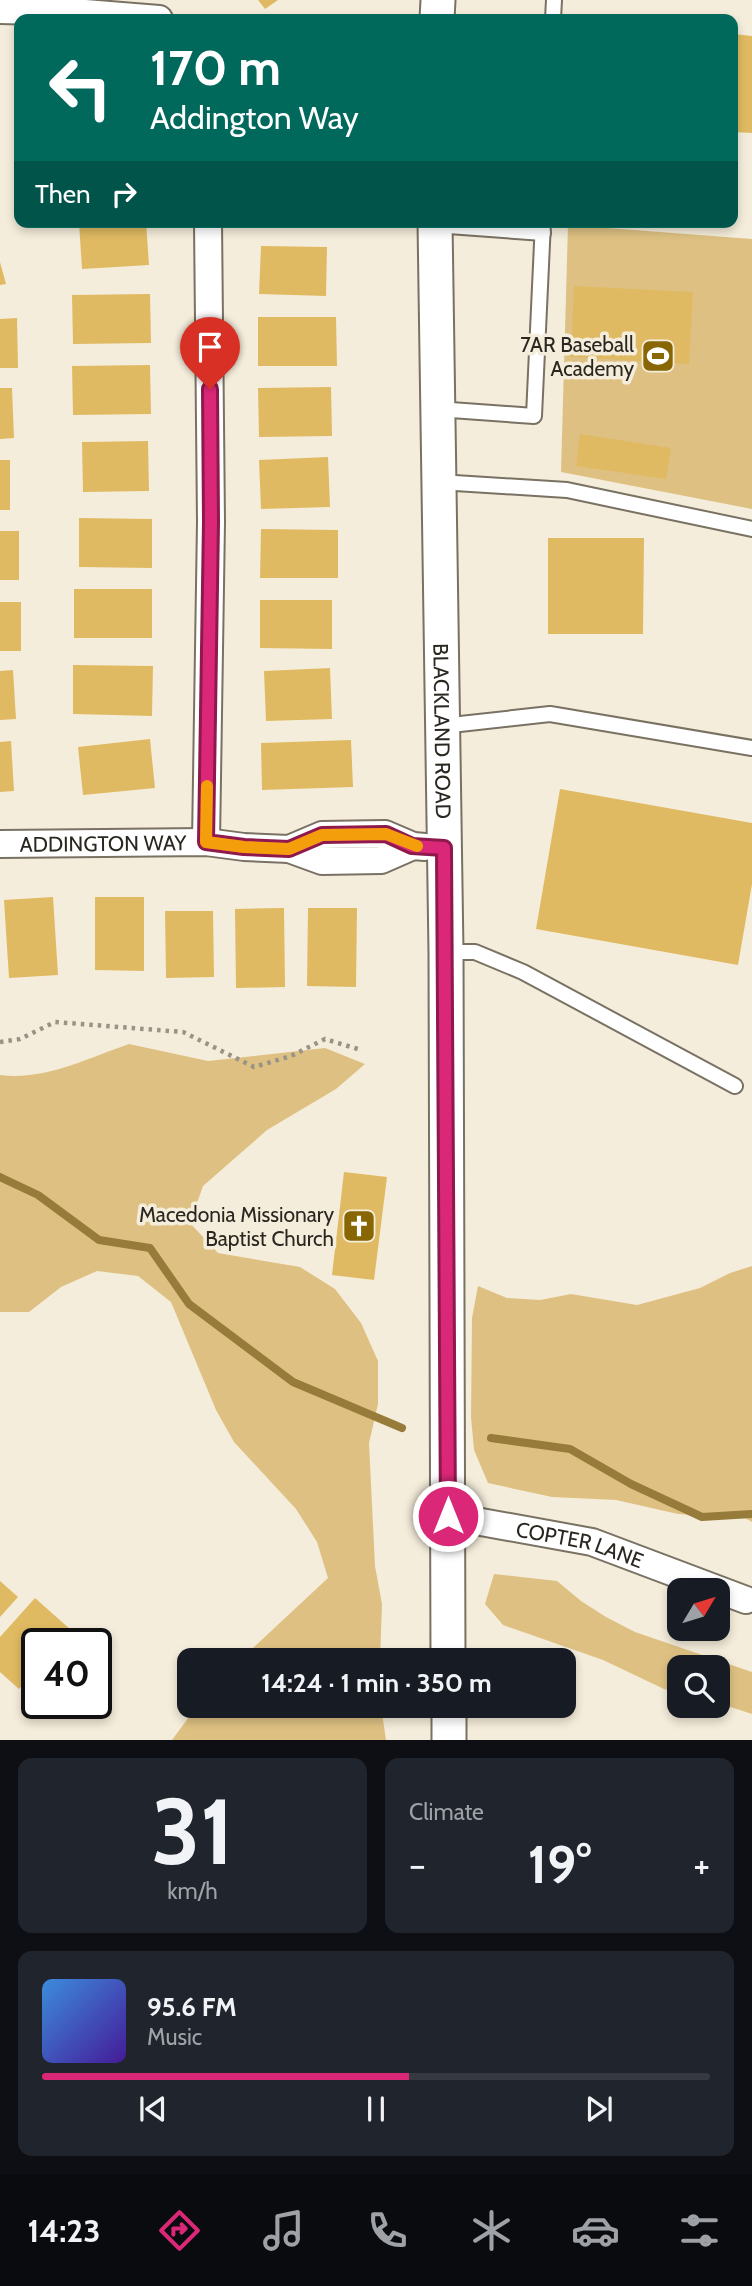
<!DOCTYPE html>
<meta charset="utf-8">
<style>
:root{--surface:#171b24;--page:#20242c;--text:#f1f3f6;--muted:#9ea1a6;--line:#363941;--accent:#db2777}
body{margin:0;font-family:Cabin,sans-serif;background:var(--page);color:var(--text);height:100vh;display:flex;flex-direction:column;font-size:26px;white-space:nowrap}
*{box-sizing:border-box;margin:0}
p{font-size:23px;color:var(--muted)}
.icon{flex:none;width:38px;height:38px;fill:none;stroke:currentColor;stroke-width:2;stroke-linecap:round;stroke-linejoin:round}
.map{position:relative;height:1740px;overflow:hidden}
.sheet{display:flex;flex-direction:column;gap:18px;padding:18px;background:#0d0f14;flex:1}
.sheet>*{flex:none}
.banner{position:absolute;left:14px;top:14px;width:724px;height:214px;border-radius:14px;box-shadow:0 4px 10px #0003;background:#00695c;color:#fff;overflow:hidden}
.needle{width:46px;rotate:52deg}
.controls{position:absolute;left:667px;top:1578px;display:grid;gap:14px}
.controls a{display:grid;place-items:center;width:63px;height:63px;border-radius:14px;background:var(--surface);box-shadow:0 4px 10px #0003;font-size:35px}
.speed{position:absolute;left:21px;top:1628px;display:flex;gap:14px;font-size:35px;font-weight:700;text-align:center}
.speed>*{display:grid;place-content:center;width:91px;height:91px;border-radius:50%;background:var(--surface);box-shadow:0 4px 10px #0003;line-height:1}
.speed .limit{border:4px solid #111;border-radius:10px;background:#fff;color:#111}
.pin{position:absolute;display:grid;place-items:center;width:60px;height:60px;color:#fff;margin:-72px -30px;border-radius:50% 50% 50% 0;rotate:-45deg;box-shadow:0 0 7px #0007}
.pin .icon{rotate:45deg}
.me{position:absolute;width:77px;margin:-38px;rotate:0deg;stroke-linejoin:round;filter:drop-shadow(0 0 5px #0008)}
.turn{display:flex;align-items:center;gap:24px;height:147px;padding:0 21px;font-size:32px}
.turn .icon{width:91px;height:91px;stroke-width:2.5}
.turn b{display:block;font-size:49px;line-height:60px}
.then{display:flex;align-items:center;height:66px;padding:0 21px;background:#0003;gap:14px;font-size:26px}
.big{font-size:52px;font-weight:700;line-height:1.1}
.sheet .widget{flex:1;display:flex;flex-direction:column;justify-content:center;gap:10px;min-width:0;padding:0 24px;border-radius:14px;background:var(--page)}
.sheet .dial{align-items:center;gap:0}
.dial b{font-size:91px;line-height:1}
.song{display:flex;align-items:center;gap:21px}
.cover{width:84px;height:84px;border-radius:10px;background:linear-gradient(135deg,hsl(210 70% 55%),hsl(260 70% 35%))}
.played{height:7px;border-radius:4px;background:linear-gradient(90deg,var(--accent) 55%,var(--line) 55%)}
.keys{display:flex;justify-content:space-around;direction:ltr}
.heat{display:flex;justify-content:space-between;align-items:center;font-size:38px;direction:ltr}
.sheet .tiles{flex:1;display:grid;gap:18px;grid-template-columns:1fr 1fr}
.widget:last-child{grid-column:span 2}
.trip{position:absolute;left:177px;top:1648px;width:399px;height:70px;border-radius:14px;background:var(--surface);box-shadow:0 4px 10px #0003;font-weight:700;line-height:70px;text-align:center}
.tabs{display:flex;height:112px;justify-content:space-around;align-items:center;background:#090b0e;color:var(--muted)}
.tabs .icon{width:49px;height:49px}
.tabs .on{color:var(--accent)}
.tabs b{font-size:32px;color:var(--text)}
.map>svg:first-child{display:block}
.green{fill:#dec182}
.lines{fill:none;stroke-linecap:round;stroke-linejoin:round}
.stream{stroke:#967b3b;stroke-width:8}
.building{fill:#e0ba62}
.service-casing{stroke:#797162;stroke-width:18}
.minor-casing{stroke:#797162;stroke-width:30}
.tertiary-casing{stroke:#797162;stroke-width:37}
.path{stroke:#989386;stroke-width:4.5;stroke-dasharray:3.5 5;stroke-linecap:butt}
.service{stroke:#fff;stroke-width:14}
.minor{stroke:#fff;stroke-width:26}
.tertiary{stroke:#fff;stroke-width:33}
.route-casing{stroke:#8e194d;stroke-width:18}
.route{stroke:#db2777;stroke-width:12}
.slow{stroke:#f59e0b;stroke-width:12}
.labels{text-anchor:middle;dominant-baseline:central;stroke-width:7;stroke-linejoin:round;paint-order:stroke}
.poi-label{font-size:21px;fill:#2a2720;stroke:#f5eddb;text-anchor:end}
.street-label{font-size:21px;fill:#2a2720;stroke:#f5eddb}
</style>
<div class="map">
<svg width="752" height="1740" viewBox="0 0 752 1740">
<rect width="100%" height="100%" fill="#f5eddb"/>
<g class="green">
<path d="M568,225l184,14v270l-191,-37z"/>
<path d="M129,1044l79,17 117,-13 40,16 -29,25 -69,41 -64,56 -13,37 28,30 82,14 35,22 26,34 17,38v43l-9,39 6,123 7,38 -2,57h-141l89,-83 -11,-36 -21,-33 -62,-67 -18,-32 -45,-108 -33,-26 -41,-5 -36,16 -32,25h-29v-237c44,6 88,-17 129,-31z"/>
<path d="M752,1266v256l-7,-4 -67,-4 -62,-14 -64,-3 -64,-14 -14,-33 -3,-33 1,-99 6,-32 29,12 33,2 31,-6 66,11 63,-17 30,-15z"/>
<path d="M494,1574l63,7 24,20 25,16 29,15 117,40v42l-34,-11v-35h-39v25l-15,-4 -61,-29 -100,-35 -18,-21z"/>
<path d="M197,1706h184l5,34h-214z"/>
</g>
<g class="lines">
<g class="stream">
<path d="M0,1177l38,18 61,45 51,8 39,56 104,78 109,46"/>
<path d="M491,1438l79,11 61,35 71,33 50,-3"/>
</g>
</g>
<g class="building">
<path d="M258,0h20l-13,9z"/>
<path d="M733,34l19,2v97l-19,-1z"/>
<path d="M79,222h67l3,43 -67,4z"/>
<rect x="278" y="222" width="52" height="3"/>
<path d="M261,246l66,1 -1,49 -67,-2z"/>
<path d="M0,262l6,22 -6,1z"/>
<path d="M574,286l119,6 -4,72 -118,-7z"/>
<path d="M150,294l1,49 -78,1 -1,-49z"/>
<path d="M258,317h78l1,49h-79z"/>
<path d="M17,318l1,50h-18v-49z"/>
<path d="M150,365l1,49 -78,1 -1,-49z"/>
<path d="M331,387l1,49 -73,1 -1,-49z"/>
<path d="M0,388h12l2,50 -14,1z"/>
<path d="M580,434l91,14 -5,31 -90,-13z"/>
<path d="M148,441l1,50 -66,1 -1,-50z"/>
<path d="M328,457l2,50 -69,2 -2,-49z"/>
<rect x="0" y="460" width="10" height="50"/>
<path d="M79,518l73,1v49l-73,-1z"/>
<path d="M261,529l77,1v48h-78z"/>
<rect x="0" y="531" width="19" height="49"/>
<path d="M548,538h96l-1,96h-95z"/>
<rect x="74" y="589" width="78" height="49"/>
<path d="M260,600h72v49l-72,-1z"/>
<rect x="0" y="602" width="21" height="49"/>
<path d="M73,665l80,1 -1,50 -79,-2z"/>
<path d="M330,668l2,51 -66,2 -2,-50z"/>
<path d="M13,670l3,49 -16,1v-49z"/>
<path d="M150,739l5,49 -72,7 -5,-48z"/>
<path d="M351,740l2,47 -91,3 -1,-47z"/>
<path d="M11,741l3,50 -14,1v-50z"/>
<path d="M560,789l192,34v61l-14,81 -202,-36z"/>
<path d="M53,897l5,78 -49,3 -5,-78z"/>
<path d="M95,897h49v74l-49,-1z"/>
<path d="M284,908l1,79 -49,1 -1,-79z"/>
<path d="M308,908h49l-1,79 -49,-1z"/>
<path d="M165,911h48l1,66 -48,1z"/>
<path d="M344,1172l43,5 -13,103 -42,-5z"/>
<path d="M0,1581l18,16 -18,20z"/>
<path d="M35,1598l36,32 -11,13h-23v26l-18,20 -19,-17v-35z"/>
</g>
<g class="lines">
<defs>
<g id="service">
<path d="M553,19l1,-19"/>
<path d="M435,225l108,8"/>
<path d="M437,409l97,7 9,-194"/>
<path d="M439,482l128,8 185,39"/>
<path d="M442,726l108,-12 202,34"/>
<path d="M446,952h29l48,20 212,114"/>
</g>
<g id="minor">
<path d="M0,10l73,2 86,7"/>
<path d="M206,842l5,-320 -3,-300"/>
<path id="s1" d="M0,844l206,-2 38,5 45,2 33,12 59,-1 32,-14"/>
<path d="M289,849l33,-14 63,-1 28,12 12,1"/>
<path id="s2" d="M448,1516l144,26 154,58"/>
</g>
<g id="tertiary">
<path d="M437,19l1,-19"/>
<path id="s3" d="M435,222l11,730 2,709"/>
<path d="M449,1706v34"/>
</g>
</defs>
<use href="#service" class="service-casing"/>
<use href="#minor" class="minor-casing"/>
<use href="#tertiary" class="tertiary-casing"/>
<path class="path" d="M0,1042l20,-3 35,-17 128,10 71,35 37,-11 34,-17 36,11"/>
<use href="#service" class="service"/>
<use href="#minor" class="minor"/>
<use href="#tertiary" class="tertiary"/>
</g>
<g class="lines">
<defs>
<path id="route" d="M210,389l1,133 -5,320 38,5 45,2 33,-14 64,-1 26,12 32,2 4,668"/>
</defs>
<use href="#route" class="route-casing"/>
<use href="#route" class="route"/>
<path class="slow" d="M207,786l-1,56 38,5 45,2 33,-14 64,-1 31,12"/>
</g>
<defs>
<symbol id="stadium-square" viewBox="-11 -11 22 22"><rect x="-9" y="-9" width="18" height="18" rx="4" fill="#886603" stroke="#f5eddb"/><path d="M0-5a6.5 5 0 1 0 0 10a6.5 5 0 1 0 0-10ZM-3.5-1.8h7v3.6h-7Z" fill="#fff"/></symbol>
<symbol id="church-square" viewBox="-11 -11 22 22"><rect x="-9" y="-9" width="18" height="18" rx="4" fill="#886603" stroke="#f5eddb"/><path d="M-1.2-6h2.4v3.5h3.3v2.4h-3.3V6h-2.4V-.1h-3.3v-2.4h3.3Z" fill="#fff"/></symbol>
</defs>
<g fill-rule="evenodd">
<use href="#stadium-square" x="639" y="337" width="38" height="38"/>
<use href="#church-square" x="340" y="1207" width="38" height="38"/>
</g>
<g class="labels">
<g class="poi-label">
<text x="634" y="344">7AR Baseball<tspan x="634" dy="24">Academy</tspan></text>
<text x="334" y="1214">Macedonia Missionary<tspan x="334" dy="24">Baptist Church</tspan></text>
</g>
<g class="street-label">
<text stroke="none"><textPath href="#s3" startOffset="509">BLACKLAND ROAD</textPath></text>
<text stroke="none"><textPath href="#s1" startOffset="103">ADDINGTON WAY</textPath></text>
<text stroke="none"><textPath href="#s2" startOffset="135">COPTER LANE</textPath></text>
</g>
</g>
</svg>
<div class="controls">
<a><svg class="needle" viewBox="-14 -14 28 28"><path d="M0-13l5 13h-10z" fill="#e53935"/><path d="M0 13l5-13h-10z" fill="#9ea1a6"/></svg></a>
<a><svg class="icon" aria-label="search" viewBox="0 0 24 24"><circle cx="10" cy="10" r="6"/><path d="M15 15l6 6"/></svg></a>
</div>
<div class="speed"><div class="limit">40</div></div>
<div class="pin" style="left:210px;top:389px;background:#d93025"><svg class="icon" aria-label="arrive" viewBox="0 0 24 24"><path d="M6 21V4h12l-3 4 3 4H6"/></svg></div>
<svg class="me" style="left:448px;top:1516px" viewBox="-20 -20 40 40"><circle r="17" fill="#db2777" stroke="#fff" stroke-width="3"/><path d="M0-11L8 9 0 5-8 9z" fill="#fff"/></svg>
<div class="trip">14:24 · 1 min · 350 m</div>
<div class="banner">
<div class="turn"><svg class="icon" aria-label="left" viewBox="0 0 24 24"><path d="M17 20v-9H6M10 6l-5 5 5 5"/></svg><div><b>170 m</b>Addington Way</div></div>
<div class="then">Then<svg class="icon" aria-label="right" viewBox="0 0 24 24"><path d="M7 20v-9h11M14 6l5 5-5 5"/></svg></div>
</div>
</div>
<section class="sheet">
<div class="tiles">
<div class="widget dial"><b>31</b><p>km/h</p></div>
<div class="widget"><p>Climate</p>
<div class="heat"><a>−</a><b class="big">19°</b><a>+</a></div>
</div>
<div class="widget">
<div class="song"><i class="cover"></i><div><b>95.6 FM</b><p>Music</p></div></div>
<div class="played"></div>
<div class="keys"><svg class="icon" aria-label="previous" viewBox="0 0 24 24"><path d="M18 5L8 12l10 7zM5 5v14"/></svg><svg class="icon" aria-label="pause" viewBox="0 0 24 24"><path d="M8 5v14M16 5v14"/></svg><svg class="icon" aria-label="next" viewBox="0 0 24 24"><path d="M6 5l10 7-10 7zM19 5v14"/></svg></div>
</div>
</div>
</section>
<nav class="tabs">
<b>14:23</b>
<svg class="icon on" aria-label="directions" viewBox="0 0 24 24"><path d="M12 3l9 9-9 9-9-9zM9 14v-3h6M13 9l2 2-2 2"/></svg>
<svg class="icon" aria-label="music" viewBox="0 0 24 24"><path d="M9 18V5l10-2v13"/><circle cx="6" cy="18" r="3"/><circle cx="16" cy="16" r="3"/></svg>
<svg class="icon" aria-label="phone" viewBox="0 0 24 24"><path d="M5 4h4l2 5-3 2q2 4 5 5l2-3 5 2v4C11 20 4 13 5 4z"/></svg>
<svg class="icon" aria-label="climate" viewBox="0 0 24 24"><path d="M12 3v18M4 7l16 10M4 17L20 7"/></svg>
<svg class="icon" aria-label="car" viewBox="0 0 24 24"><path d="M5 17H2v-5l4-1 3-4h7l3 4 3 1v5h-3M9 17h6M6 11h13"/><circle cx="7" cy="17" r="2"/><circle cx="17" cy="17" r="2"/></svg>
<svg class="icon" aria-label="filters" viewBox="0 0 24 24"><path d="M4 7h16M4 17h16"/><circle cx="9" cy="7" r="2"/><circle cx="15" cy="17" r="2"/></svg>
</nav>
